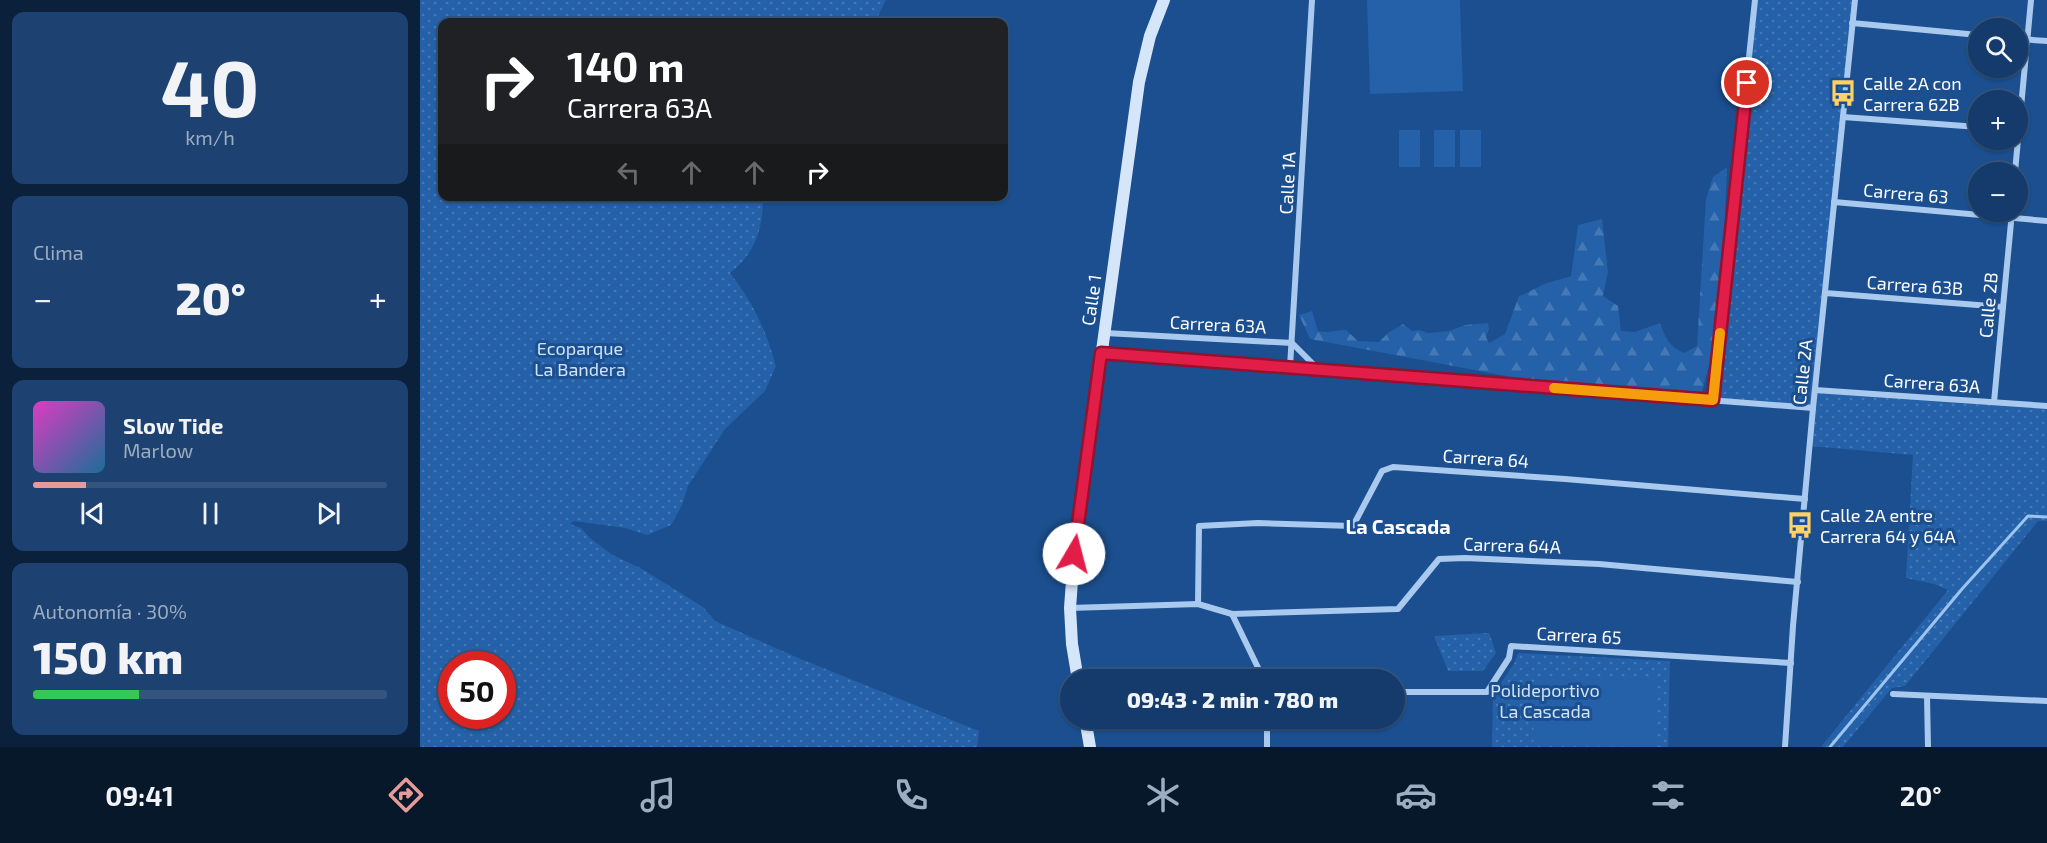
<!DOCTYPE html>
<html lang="es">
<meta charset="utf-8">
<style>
:root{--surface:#143b6b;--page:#1d4271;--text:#f1f3f6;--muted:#9dadc1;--line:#33557e;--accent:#e69b98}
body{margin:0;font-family:"Exo 2",sans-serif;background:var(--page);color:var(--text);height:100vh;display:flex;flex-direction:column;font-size:22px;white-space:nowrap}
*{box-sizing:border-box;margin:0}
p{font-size:20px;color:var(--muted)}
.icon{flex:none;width:33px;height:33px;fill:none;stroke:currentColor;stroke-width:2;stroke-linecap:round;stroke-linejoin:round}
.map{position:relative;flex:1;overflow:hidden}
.details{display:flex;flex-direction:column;gap:12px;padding:12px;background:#0b203b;width:420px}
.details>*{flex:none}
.top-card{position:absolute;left:18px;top:18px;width:570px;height:183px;border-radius:12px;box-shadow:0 2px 4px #0004,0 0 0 2px var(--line);background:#202124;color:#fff;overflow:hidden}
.fabs{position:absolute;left:1548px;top:18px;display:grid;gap:12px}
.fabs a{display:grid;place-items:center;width:60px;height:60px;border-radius:50%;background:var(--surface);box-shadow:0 2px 4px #0004,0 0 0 2px var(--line);font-size:30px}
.speed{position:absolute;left:18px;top:651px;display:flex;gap:12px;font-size:30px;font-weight:700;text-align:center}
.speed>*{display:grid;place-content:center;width:78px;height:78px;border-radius:50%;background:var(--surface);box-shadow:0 2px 4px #0004,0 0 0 2px var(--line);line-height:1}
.speed .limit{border:9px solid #d22;background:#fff;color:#111}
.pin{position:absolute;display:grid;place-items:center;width:51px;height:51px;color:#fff;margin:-26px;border:3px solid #fff;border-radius:50%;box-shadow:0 2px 6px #0007}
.me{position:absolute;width:66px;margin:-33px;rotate:8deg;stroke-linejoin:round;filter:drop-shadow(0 0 4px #0008)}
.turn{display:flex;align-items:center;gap:21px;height:126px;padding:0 30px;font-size:27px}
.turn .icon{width:78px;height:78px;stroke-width:2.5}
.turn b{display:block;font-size:42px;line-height:51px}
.lanes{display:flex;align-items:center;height:57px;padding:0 30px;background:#0003;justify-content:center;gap:30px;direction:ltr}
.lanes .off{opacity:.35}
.big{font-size:45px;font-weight:800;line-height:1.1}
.details .card{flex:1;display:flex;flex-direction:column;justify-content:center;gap:9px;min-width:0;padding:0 21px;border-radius:12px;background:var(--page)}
.details .dial{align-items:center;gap:0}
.dial b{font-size:78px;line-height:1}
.song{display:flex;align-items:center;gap:18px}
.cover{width:72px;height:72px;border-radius:9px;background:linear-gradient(135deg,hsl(310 70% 55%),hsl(200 70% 35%))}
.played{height:6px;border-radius:3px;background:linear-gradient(90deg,var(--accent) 15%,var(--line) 15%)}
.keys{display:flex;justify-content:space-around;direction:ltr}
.heat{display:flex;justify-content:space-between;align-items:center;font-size:33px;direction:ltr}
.charge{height:9px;border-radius:4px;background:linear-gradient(90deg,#34c759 30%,var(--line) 0)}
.trip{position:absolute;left:640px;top:669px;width:345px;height:60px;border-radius:30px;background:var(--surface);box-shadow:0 2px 4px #0004,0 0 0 2px var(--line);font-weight:800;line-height:60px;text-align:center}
.tabs{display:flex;height:96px;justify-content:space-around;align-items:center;background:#08182b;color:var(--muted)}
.tabs .icon{width:42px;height:42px}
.tabs .current{color:var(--accent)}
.tabs b{font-size:27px;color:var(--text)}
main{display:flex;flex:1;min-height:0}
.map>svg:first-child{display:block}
.forest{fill:url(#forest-firs)}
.park{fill:url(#park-dots);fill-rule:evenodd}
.pitch{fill:#2461a8}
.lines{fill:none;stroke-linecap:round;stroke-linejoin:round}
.stream{stroke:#9cc4f0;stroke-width:3}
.minor{stroke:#a9c9ee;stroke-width:6}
.secondary{stroke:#d6e6fa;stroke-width:12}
.route-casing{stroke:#92132f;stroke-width:15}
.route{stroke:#e11d48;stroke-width:10}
.slow{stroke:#f59e0b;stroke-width:10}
.labels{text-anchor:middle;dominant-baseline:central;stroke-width:6;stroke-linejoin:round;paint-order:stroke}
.poi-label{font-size:18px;fill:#fff;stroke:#1b4f8f;text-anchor:start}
.street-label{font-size:18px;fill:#fff;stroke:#1b4f8f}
.park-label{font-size:18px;fill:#cfe3fa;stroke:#1b4f8f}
.neighbourhood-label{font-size:20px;font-weight:bold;fill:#fff;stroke:#1b4f8f}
</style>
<main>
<section class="details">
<div class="card dial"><b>40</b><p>km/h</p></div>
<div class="card"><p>Clima</p>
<div class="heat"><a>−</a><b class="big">20°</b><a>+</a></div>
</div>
<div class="card">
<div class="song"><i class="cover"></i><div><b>Slow Tide</b><p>Marlow</p></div></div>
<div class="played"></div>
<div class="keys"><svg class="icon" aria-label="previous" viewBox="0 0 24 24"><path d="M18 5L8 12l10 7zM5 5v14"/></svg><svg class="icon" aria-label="pause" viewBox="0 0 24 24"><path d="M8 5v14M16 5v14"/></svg><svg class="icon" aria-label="next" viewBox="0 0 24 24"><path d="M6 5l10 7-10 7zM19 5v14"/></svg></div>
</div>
<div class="card"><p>Autonomía · 30%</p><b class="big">150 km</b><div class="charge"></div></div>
</section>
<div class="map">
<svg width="1627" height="747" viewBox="0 0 1627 747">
<defs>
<pattern id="forest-firs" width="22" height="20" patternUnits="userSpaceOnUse" patternTransform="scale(1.5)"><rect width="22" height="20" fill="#2461a8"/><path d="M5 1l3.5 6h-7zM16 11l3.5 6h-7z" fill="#4579b5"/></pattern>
<pattern id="park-dots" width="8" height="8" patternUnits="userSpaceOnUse" patternTransform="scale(1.5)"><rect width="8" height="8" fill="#2461a8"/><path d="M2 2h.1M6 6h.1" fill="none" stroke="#4579b5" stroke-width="1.8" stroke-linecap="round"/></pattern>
</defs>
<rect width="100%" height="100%" fill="#1b4f8f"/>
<path class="forest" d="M1307,167l-3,71 -9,104 -13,50 -164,-10 -228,-43 -11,-24 13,-4 6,20c10,3 17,-1 28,-1l12,11 21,1 9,-9 15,-9 9,7 7,-1 9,3 21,-2 16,-6 23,-2 1,6 -3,8 3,6 16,-9 14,-38c9,-3 15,-7 23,-11 5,-3 21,-6 29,-9l7,-51 24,-6 6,53 -5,24 15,10 3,25 14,1 25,-9c5,14 9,24 24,30l13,-7 9,-147 7,-22z"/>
<g class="park">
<path d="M0,0h466l-11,22h-433v174l321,1c0,32 -7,55 -33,76 24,31 35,55 46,93l-11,25 -40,38 -37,57 -6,19 -11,20 -24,10 -22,-7 -51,-7 -4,3 11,4 9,10 21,16 31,15 61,38 12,14 81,36 183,74 -2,16h-557zM82,664v52h-50v-52z"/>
<path d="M1335,0h100l-40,389 232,17v115h-9l-133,165 -13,2 -49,59h-22l127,-157 -14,-6 -28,-6 7,-123 -103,-9 3,-38 -100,-8z"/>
<path d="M1069,633l7,20 -13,18h-35l-14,-35z"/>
<path d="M1098,653l152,8 -2,86h-176l1,-52 22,-33z"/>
</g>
<g class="pitch">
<path d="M947,0h93l3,91 -93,3z"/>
<rect x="979" y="130" width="21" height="37"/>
<rect x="1014" y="130" width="21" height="37"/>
<rect x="1040" y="130" width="21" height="37"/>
<path d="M1115,676l121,4 -2,67 -121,-1z"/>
</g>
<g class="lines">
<path class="stream" d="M1410,747l132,-158 66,-73 19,1"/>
<g class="minor">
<path d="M1432,23l126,12"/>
<path d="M1598,39l29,2"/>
<path d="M1423,117l135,10"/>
<path d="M1595,172l16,-172"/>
<path d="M1414,202l213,19"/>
<path d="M1405,293l178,14"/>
<path d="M685,333l187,10 26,26"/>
<path d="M682,353l711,55"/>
<path d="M870,367l22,-367"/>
<path d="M1395,390l232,16"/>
<path d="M1293,400l42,-400"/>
<path d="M1574,402l18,-190"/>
<path d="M778,604l1,-78 59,-3 95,3 29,-55 11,-4 172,12 240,20"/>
<path d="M650,608l128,-4 34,10 166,-5 41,-50 26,-1 134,6 199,18"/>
<path d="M812,614l32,66"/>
<path d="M975,692h92l22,-34 2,-12 280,17"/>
<path d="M1473,694l154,7"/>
<path d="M1507,696l1,51"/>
<path d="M847,718v29"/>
<path d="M1365,747l8,-121 20,-218 42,-408"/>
</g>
<g class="secondary">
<path d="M658,680l-6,-36 -2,-36 4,-54 65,-472 11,-46 14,-36"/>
<path d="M665,718l5,29"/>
</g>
</g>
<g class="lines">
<defs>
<path id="route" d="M654,554l27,-201 612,47 34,-317"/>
</defs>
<use href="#route" class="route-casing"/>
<use href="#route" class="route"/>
<path class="slow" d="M1134,388l159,12 7,-67"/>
</g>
<defs>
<symbol id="bus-bare" viewBox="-9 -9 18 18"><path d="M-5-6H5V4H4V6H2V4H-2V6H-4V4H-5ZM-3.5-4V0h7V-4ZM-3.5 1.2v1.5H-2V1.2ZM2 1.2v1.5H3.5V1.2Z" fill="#ffd166" stroke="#1b4f8f" stroke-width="2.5" paint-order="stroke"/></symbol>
</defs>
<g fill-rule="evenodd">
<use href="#bus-bare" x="1404" y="74" width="38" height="38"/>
<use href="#bus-bare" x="1361" y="506" width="38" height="38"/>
</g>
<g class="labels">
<g class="poi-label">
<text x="1443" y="83">Calle 2A con<tspan x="1443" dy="21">Carrera 62B</tspan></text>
<text x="1400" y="515">Calle 2A entre<tspan x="1400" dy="21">Carrera 64 y 64A</tspan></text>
</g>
<g class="street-label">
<text transform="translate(867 183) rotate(-87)">Calle 1A</text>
<text transform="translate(1486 193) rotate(5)">Carrera 63</text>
<text transform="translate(1495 285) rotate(4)">Carrera 63B</text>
<text transform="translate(671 300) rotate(-82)">Calle 1</text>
<text transform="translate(1568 305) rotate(-85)">Calle 2B</text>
<text transform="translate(798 324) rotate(3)">Carrera 63A</text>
<text transform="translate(1382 372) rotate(-84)">Calle 2A</text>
<text transform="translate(1512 383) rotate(4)">Carrera 63A</text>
<text transform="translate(1066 458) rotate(4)">Carrera 64</text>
<text transform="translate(1092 545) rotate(2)">Carrera 64A</text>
<text transform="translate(1159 635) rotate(3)">Carrera 65</text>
</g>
<g class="park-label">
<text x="160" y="348">Ecoparque<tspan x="160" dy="21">La Bandera</tspan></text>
<text x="1125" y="690">Polideportivo<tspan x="1125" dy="21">La Cascada</tspan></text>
</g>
<g class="neighbourhood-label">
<text x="978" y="526">La Cascada</text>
</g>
</g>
</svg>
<div class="fabs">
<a><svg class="icon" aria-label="search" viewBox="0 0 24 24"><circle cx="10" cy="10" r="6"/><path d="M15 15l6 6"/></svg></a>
<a>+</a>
<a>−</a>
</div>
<div class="speed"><div class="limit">50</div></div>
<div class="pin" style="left:1327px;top:83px;background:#d93025"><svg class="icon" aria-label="arrive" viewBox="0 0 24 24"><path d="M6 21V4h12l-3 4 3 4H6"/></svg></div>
<svg class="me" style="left:654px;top:554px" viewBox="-20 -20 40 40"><circle r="19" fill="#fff"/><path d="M0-13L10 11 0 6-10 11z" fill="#e11d48"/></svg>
<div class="trip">09:43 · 2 min · 780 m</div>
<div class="top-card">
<div class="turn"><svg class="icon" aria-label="right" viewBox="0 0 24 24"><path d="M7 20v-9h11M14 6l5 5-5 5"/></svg><div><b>140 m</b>Carrera 63A</div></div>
<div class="lanes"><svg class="icon off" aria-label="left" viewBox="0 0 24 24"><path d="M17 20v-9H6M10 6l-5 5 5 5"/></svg><svg class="icon off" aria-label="ahead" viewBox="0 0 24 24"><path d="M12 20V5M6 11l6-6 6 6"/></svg><svg class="icon off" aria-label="ahead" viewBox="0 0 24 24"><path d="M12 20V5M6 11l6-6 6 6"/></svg><svg class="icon" aria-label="right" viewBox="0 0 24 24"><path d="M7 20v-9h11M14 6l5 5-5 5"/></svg></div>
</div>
</div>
</main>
<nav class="tabs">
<b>09:41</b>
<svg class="icon current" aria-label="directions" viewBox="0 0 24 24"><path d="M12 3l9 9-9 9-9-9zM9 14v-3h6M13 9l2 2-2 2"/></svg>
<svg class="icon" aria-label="music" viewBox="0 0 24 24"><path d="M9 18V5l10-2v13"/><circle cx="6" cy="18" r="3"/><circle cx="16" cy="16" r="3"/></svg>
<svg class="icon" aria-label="phone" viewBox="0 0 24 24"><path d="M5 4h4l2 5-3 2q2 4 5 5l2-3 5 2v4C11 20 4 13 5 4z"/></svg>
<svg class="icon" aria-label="climate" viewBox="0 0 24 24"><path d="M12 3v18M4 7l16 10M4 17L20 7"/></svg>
<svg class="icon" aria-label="car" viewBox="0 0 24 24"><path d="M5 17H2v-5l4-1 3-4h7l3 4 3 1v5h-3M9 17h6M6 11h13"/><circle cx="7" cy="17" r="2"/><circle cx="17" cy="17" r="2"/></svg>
<svg class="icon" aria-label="filters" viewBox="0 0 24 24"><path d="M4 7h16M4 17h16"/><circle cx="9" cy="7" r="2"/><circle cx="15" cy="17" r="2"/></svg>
<b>20°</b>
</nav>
